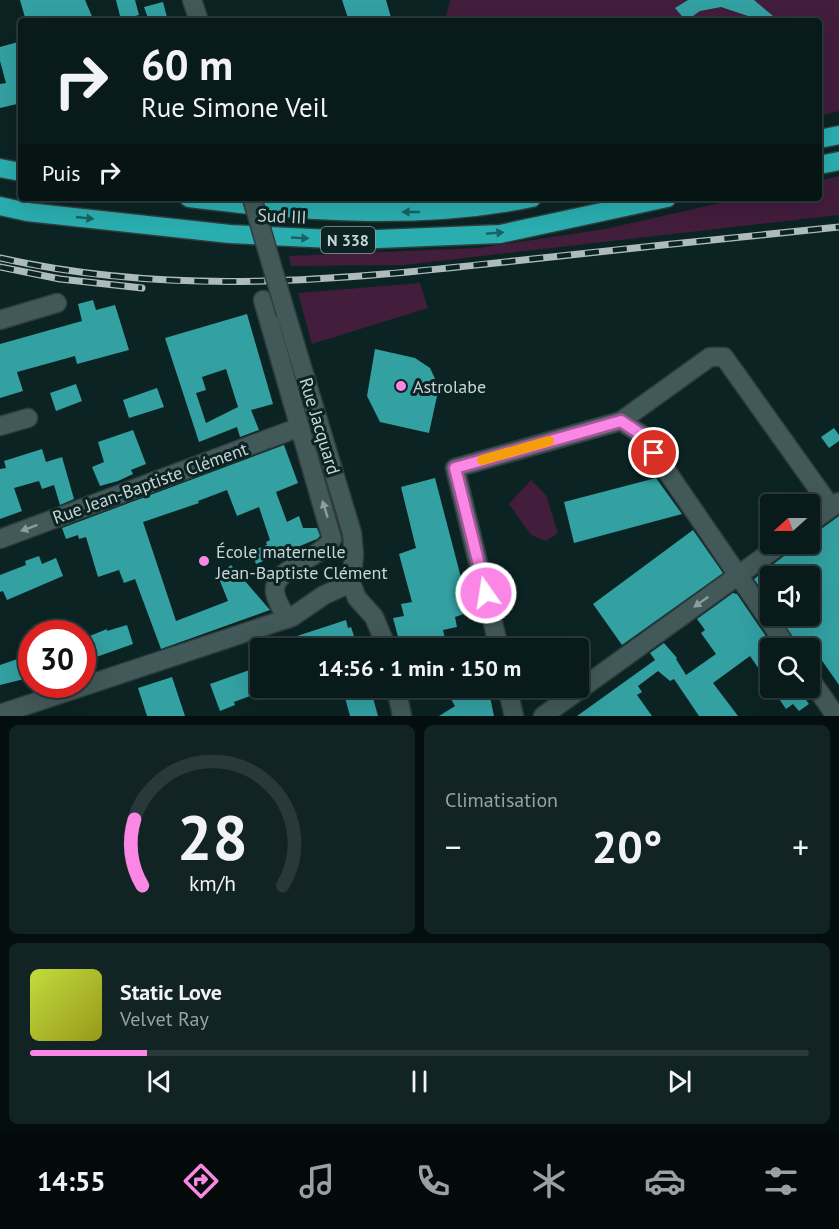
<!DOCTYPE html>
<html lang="fr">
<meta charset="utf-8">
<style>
:root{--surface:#091a1a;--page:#122323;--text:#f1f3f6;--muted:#99a1a2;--line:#293839;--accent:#fa87e6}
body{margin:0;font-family:"PT Sans",sans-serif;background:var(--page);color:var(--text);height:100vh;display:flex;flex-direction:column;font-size:22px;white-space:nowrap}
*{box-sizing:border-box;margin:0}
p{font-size:20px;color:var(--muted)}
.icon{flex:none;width:33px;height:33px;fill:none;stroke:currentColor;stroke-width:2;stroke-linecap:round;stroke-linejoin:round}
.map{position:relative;height:716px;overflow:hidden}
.details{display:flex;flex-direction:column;gap:9px;padding:9px;background:#050e0e;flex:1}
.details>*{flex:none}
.banner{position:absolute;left:18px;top:18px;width:804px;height:183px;border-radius:6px;box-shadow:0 6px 24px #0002,0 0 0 2px var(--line);background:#091a1a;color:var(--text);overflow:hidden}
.needle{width:39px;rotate:249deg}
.controls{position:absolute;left:760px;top:494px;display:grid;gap:12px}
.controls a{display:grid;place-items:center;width:60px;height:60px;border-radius:6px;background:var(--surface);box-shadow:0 6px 24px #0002,0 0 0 2px var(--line);font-size:30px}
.speed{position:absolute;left:18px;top:620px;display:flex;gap:12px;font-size:30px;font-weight:700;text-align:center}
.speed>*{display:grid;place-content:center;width:78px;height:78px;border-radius:50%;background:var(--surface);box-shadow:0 6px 24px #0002,0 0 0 2px var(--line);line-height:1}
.speed .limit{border:9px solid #d22;background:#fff;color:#111}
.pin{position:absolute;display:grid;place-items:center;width:51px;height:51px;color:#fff;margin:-26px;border:3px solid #fff;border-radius:50%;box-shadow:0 2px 6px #0007}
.me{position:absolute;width:66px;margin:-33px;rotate:347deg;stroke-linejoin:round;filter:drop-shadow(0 0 4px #0008)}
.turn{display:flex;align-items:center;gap:21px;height:126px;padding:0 24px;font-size:27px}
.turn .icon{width:78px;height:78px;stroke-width:2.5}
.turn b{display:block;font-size:42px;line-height:51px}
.then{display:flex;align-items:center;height:57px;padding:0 24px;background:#0003;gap:12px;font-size:22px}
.big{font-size:45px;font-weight:800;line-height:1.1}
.details .tile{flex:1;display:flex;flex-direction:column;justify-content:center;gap:9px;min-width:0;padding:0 21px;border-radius:9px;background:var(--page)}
.details .dial{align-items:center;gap:0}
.dial svg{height:156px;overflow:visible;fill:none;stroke:var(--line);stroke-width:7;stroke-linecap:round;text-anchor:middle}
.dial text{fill:var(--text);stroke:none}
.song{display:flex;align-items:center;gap:18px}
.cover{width:72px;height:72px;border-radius:9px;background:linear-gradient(135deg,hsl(70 70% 55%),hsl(60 70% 35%))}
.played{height:6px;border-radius:3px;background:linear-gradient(90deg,var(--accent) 15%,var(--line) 15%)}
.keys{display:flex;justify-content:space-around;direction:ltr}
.heat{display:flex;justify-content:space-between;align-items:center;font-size:33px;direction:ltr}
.details .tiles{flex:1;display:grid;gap:9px;grid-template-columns:1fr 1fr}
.tile:last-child{grid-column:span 2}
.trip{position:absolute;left:250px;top:638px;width:339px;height:60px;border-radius:6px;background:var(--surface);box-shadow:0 6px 24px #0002,0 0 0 2px var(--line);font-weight:800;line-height:60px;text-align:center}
.dock{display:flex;height:96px;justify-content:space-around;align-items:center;background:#040a0a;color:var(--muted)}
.dock .icon{width:42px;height:42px}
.dock .on{color:var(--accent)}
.dock b{font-size:27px;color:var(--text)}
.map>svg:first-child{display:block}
.green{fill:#421d3c}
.building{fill:#33a0a2;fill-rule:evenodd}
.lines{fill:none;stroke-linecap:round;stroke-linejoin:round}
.minor-casing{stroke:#303c3c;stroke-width:21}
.highway-casing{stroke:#303c3c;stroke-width:21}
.minor{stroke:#425959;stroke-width:18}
.highway{stroke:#2aadaf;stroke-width:18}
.rail-casing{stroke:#adbbbb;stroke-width:7}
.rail{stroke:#0c2323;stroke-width:4.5;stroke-dasharray:14;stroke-linecap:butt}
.minor-bridge-casing{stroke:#303c3c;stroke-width:21;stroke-linecap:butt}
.minor-bridge{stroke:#425959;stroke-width:18}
.oneway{fill:#1a6162}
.oneway2{fill:#8c9d9d}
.route-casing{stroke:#a25896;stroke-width:15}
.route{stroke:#fa87e6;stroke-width:10}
.slow{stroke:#f59e0b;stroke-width:10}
.poi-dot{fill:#fa87e6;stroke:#0c2323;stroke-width:2}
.labels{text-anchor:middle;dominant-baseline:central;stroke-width:6;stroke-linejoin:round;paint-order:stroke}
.shield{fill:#0c2323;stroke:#90a0a0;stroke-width:1.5}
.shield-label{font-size:16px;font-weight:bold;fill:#c8d5d5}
.street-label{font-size:18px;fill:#c8d5d5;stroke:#0c2323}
.poi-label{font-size:18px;fill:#c8d5d5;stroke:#0c2323;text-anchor:start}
</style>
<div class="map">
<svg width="839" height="716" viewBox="0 0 839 716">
<rect width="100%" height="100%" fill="#0c2323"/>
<g class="green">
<path d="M450,0h389v111l-20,5v-95h-374z"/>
<path d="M839,176v39l-435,50 -113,1 -2,-10 190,-8 126,-19 137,-31h77v-17z"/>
<path d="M420,283l8,25 -116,36 -14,-51z"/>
<path d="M531,480l15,15 12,38 -12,8 -15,-6 -22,-31z"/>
</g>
<g class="building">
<path d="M20,0h65l9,21h-68z"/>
<path d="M116,0h19l4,15 -18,5z"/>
<path d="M342,0h44l6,21h-43z"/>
<path d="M688,0h66l25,21h-24l-7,-5 -27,-9 -21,4 -14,10 -11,-13z"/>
<path d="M163,2l5,19h-19l-5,-14z"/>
<path d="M18,42l3,12v49l-21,5v-24l6,-1 -6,-22v-14z"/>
<path d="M93,300l3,10 19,-5 14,45 -52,14 -2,-8 -58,16 6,19 -23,7v-54l82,-23 -4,-17z"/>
<path d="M247,314l26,90 -22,6 8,20 -19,7 -3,-10 -38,15 -34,-104zM226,369l12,38 -32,16 -10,-30 10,-3 -4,-13z"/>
<path d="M375,349l40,9 15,10 9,19 -10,46 -49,-11 -13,-26z"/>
<path d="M76,384l6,17 -26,10 -6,-18z"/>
<path d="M157,388l7,19 -35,11 -6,-18z"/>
<path d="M834,428l5,7v6l-10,7 -8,-11z"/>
<path d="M133,430l13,34 -15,6 2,4 -15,7 -18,5 -8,-19 12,-5 -6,-20z"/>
<path d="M284,445l14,38 -22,9 11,30 12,-6 4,12h14l3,8 -3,3 -61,25 -5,-13 16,-6 -1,-3 4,-2 -11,-33 -22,9 -10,-26 -29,11 1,2 -56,19 33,99 52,-20 -10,-25 13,-11 39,45 -109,39 -26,-70 -11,4 -5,-13 -21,7 -12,-40 -7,2 -1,-4 -12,4 -4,-11z"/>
<path d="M42,449l4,13 16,-5 12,42 -14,6 -6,-20 -12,4 -3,-8 -25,7 8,23 -22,8v-50l6,-1 -2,-7z"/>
<path d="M435,478l35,134 -15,5 2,10 -14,3 4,18h-46l-8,-30 11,-2 -3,-12 11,-2 -13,-48 17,-6 -15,-61z"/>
<path d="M656,478l26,36 -108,29 -10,-41z"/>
<path d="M839,516v169l-23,-33 -6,4v-8h-11l-20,-33h31v-39h-39v27l-17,-24 47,-36h9v-6z"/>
<path d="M693,530l30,43 -101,72 -29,-41z"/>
<path d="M39,556l3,8 14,-6 7,18 -56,24 -4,-9 -3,1v-17l26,-10 -1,-4z"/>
<path d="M733,593l4,1 37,54h-3v39h26l12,17 -10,7 -6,-7 -7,5 -36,-53 -37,27 25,33h-39l-25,-37 -4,2 -12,-10 -20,15 4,6 -5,3 15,21h-75l78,-56 -5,-7 14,-10 13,15 -1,1 10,16 30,-21 -15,-21 4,-3 -8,-11z"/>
<path d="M346,620l2,8 3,-1 6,18h-4l1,3h-53l-4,-12z"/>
<path d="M127,625l6,19 -51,18v-23l25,-10v2z"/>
<path d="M32,654v23l-32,8v-20z"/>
<path d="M261,666v26l-27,10 1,3 -15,6 -10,-27z"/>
<path d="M172,677l13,39h-38l-9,-28z"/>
<path d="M342,687h28l8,29h-28z"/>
<path d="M444,687h44l6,29h-55l16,-10z"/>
</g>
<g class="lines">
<defs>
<g id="minor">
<path d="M192,0l7,21"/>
<path d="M263,300l69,239c-11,20 -60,29 -57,53 1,9 8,19 12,27"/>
<path d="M286,314l66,219 2,22 -3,28 6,15 17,19 13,31"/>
<path d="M0,320l57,-17"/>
<path d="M621,421l21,14 146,213"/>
<path d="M0,426l28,-8"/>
<path d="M810,523l29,-21"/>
<path d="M0,539l300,-112"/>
<path d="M499,648l-44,-180 166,-47 89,-64h14l107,150"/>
<path d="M810,679l26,37"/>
<path d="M396,687l6,29"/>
<path d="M507,687l7,29"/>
<path d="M0,714l292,-97 32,-22 27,-12"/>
<path d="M543,716l240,-173"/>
</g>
<g id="highway">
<path d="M819,139l20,-4"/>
<path d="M819,165l20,-4"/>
<path d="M0,168l21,4"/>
<path d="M189,198c113,14 230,23 343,0"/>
<path d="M0,206l27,6 203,22 123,6 147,-6 167,-36"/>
</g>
</defs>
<use href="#minor" class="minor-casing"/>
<use href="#highway" class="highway-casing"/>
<use href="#minor" class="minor"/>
<use href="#highway" class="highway"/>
<defs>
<g id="rail">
<path d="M0,258c176,39 338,22 514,3 108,-12 217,-23 325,-34"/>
<path d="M0,267l60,12 82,9"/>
</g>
</defs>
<use href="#rail" class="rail-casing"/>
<use href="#rail" class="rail"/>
<defs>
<path id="minor-bridge" d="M252,198l34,116"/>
</defs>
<use href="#minor-bridge" class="minor-bridge-casing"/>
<use href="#minor-bridge" class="minor-bridge"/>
</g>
<defs><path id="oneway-solid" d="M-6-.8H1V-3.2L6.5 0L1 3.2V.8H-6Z" transform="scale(1.5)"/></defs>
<g class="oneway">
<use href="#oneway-solid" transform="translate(411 212) rotate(180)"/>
<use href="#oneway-solid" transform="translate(85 218) rotate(6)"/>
<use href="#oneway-solid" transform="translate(495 233) rotate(-5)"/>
<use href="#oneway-solid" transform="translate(300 238) rotate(3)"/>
</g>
<g class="oneway2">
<use href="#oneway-solid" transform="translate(325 509) rotate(-107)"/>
<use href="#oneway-solid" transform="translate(29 528) rotate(160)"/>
<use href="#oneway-solid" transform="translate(701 602) rotate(144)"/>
</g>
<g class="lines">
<defs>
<path id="route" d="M486,593l-31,-125 166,-47 21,14 12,18"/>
</defs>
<use href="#route" class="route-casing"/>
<use href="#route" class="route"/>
<path class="slow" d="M482,460l67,-19"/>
</g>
<g class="poi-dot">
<circle cx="401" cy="386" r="6"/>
<circle cx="204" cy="561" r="6"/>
</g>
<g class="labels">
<rect class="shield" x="321" y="227" width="54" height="26" rx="4.5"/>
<g class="shield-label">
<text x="348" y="240">N 338</text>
</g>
<g class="street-label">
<text transform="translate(282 216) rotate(3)">Sud III</text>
<text transform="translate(320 426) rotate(73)">Rue Jacquard</text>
<text transform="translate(150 483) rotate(-20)">Rue Jean-Baptiste Clément</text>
</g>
<g class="poi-label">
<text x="413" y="386">Astrolabe</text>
<text x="216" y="551">École maternelle<tspan x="216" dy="21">Jean-Baptiste Clément</tspan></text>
</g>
</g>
</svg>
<div class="controls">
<a><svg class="needle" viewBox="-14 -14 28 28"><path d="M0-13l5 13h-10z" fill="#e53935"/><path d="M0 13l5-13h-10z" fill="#99a1a2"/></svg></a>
<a><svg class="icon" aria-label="sound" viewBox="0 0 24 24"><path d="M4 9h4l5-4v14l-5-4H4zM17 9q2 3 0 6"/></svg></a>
<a><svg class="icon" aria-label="search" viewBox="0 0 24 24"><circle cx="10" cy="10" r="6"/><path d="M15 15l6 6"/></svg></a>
</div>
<div class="speed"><div class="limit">30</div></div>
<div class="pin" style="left:654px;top:453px;background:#d93025"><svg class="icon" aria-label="arrive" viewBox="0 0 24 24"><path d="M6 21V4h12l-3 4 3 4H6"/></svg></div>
<svg class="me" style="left:486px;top:593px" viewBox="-20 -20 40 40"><circle r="17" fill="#fa87e6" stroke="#fff" stroke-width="3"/><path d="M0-11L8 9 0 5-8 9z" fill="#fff"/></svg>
<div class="trip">14:56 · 1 min · 150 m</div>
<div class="banner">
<div class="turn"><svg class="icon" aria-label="right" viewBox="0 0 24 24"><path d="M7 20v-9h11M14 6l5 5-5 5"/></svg><div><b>60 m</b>Rue Simone Veil</div></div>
<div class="then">Puis<svg class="icon" aria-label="right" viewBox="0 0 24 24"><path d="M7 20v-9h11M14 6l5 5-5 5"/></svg></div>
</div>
</div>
<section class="details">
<div class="tiles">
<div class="tile dial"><svg viewBox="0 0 100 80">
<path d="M14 69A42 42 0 1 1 86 69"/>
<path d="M14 69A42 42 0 0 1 10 35" stroke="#fa87e6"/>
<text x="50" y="56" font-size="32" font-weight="700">28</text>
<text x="50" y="72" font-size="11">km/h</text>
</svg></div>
<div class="tile"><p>Climatisation</p>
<div class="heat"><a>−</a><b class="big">20°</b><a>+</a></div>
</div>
<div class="tile">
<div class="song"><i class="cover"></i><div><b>Static Love</b><p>Velvet Ray</p></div></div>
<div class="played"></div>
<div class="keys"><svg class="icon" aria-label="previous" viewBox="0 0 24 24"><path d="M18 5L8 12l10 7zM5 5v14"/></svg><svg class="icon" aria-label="pause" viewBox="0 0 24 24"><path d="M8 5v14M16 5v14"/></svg><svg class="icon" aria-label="next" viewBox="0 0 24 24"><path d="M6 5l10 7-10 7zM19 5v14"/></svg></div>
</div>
</div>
</section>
<nav class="dock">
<b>14:55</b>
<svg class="icon on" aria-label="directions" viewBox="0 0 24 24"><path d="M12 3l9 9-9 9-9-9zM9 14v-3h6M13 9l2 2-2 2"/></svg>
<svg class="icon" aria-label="music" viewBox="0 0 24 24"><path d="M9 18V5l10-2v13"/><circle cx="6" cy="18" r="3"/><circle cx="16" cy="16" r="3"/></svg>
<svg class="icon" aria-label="phone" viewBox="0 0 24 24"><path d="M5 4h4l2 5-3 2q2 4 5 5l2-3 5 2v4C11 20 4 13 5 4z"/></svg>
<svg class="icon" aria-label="climate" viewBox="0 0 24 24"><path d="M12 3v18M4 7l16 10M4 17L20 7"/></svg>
<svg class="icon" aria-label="car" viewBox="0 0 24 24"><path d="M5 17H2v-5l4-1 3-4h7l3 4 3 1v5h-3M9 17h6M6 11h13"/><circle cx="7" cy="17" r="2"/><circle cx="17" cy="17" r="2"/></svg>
<svg class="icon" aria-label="filters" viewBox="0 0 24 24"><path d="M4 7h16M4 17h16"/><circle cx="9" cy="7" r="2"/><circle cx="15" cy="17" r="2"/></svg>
</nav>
